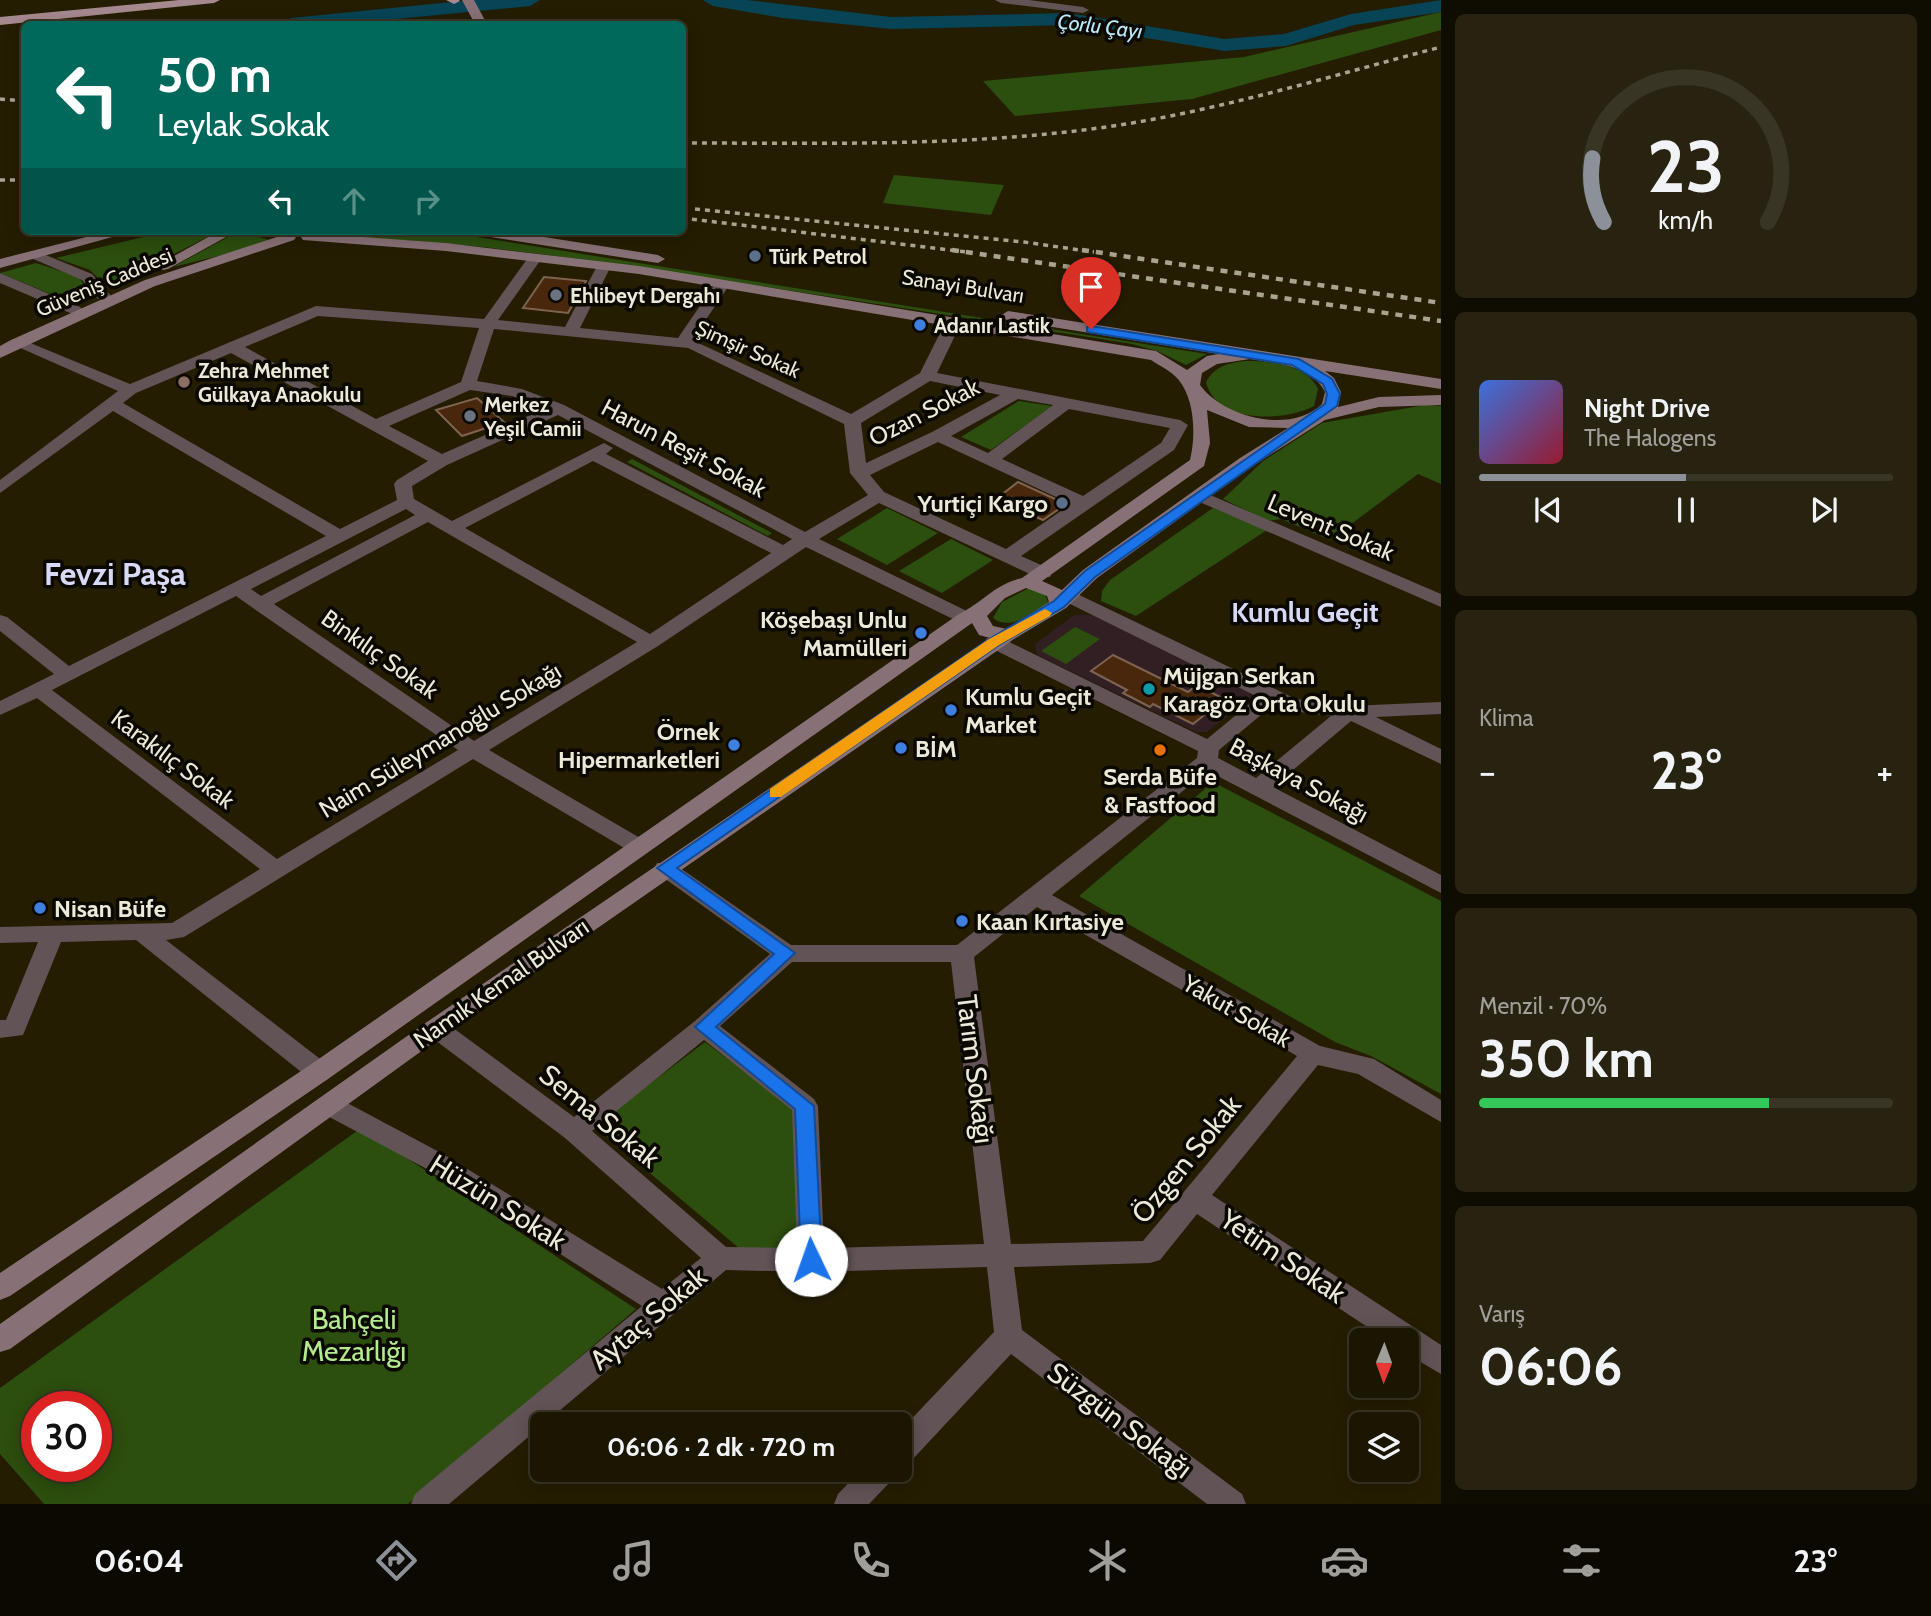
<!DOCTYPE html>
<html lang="tr">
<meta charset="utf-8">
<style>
:root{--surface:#1b1602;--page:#282311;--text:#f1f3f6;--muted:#a09f99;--line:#393524;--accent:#8c9099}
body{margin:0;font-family:Cabin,sans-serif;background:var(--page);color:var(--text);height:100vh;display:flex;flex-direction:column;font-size:26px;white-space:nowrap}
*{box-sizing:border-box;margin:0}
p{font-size:23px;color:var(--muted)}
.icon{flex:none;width:38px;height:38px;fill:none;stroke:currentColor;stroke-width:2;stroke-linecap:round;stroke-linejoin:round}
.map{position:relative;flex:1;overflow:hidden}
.details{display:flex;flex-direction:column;gap:14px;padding:14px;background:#0f0c01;width:490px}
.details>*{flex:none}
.banner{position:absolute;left:21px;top:21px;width:665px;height:214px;border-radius:10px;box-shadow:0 4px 18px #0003,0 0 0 2px var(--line);background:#00695c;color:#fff;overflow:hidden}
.needle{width:46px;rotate:181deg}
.buttons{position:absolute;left:1349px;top:1328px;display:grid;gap:14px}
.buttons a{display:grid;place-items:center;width:70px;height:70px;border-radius:10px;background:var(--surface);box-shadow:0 4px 18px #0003,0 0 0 2px var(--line);font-size:35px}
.speed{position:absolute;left:21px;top:1391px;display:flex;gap:14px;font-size:35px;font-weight:700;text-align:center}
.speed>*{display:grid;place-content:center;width:91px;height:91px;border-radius:50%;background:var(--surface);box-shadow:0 4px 18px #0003,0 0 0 2px var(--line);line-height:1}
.speed .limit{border:10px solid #d22;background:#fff;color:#111}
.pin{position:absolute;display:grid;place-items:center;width:60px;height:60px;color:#fff;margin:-72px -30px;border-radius:50% 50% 50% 0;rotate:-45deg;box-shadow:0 0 7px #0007}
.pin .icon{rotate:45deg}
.me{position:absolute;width:77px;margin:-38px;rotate:357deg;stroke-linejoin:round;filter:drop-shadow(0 0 5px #0008)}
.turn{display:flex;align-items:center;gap:24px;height:147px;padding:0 21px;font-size:32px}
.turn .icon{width:91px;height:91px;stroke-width:2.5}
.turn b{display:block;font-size:49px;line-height:60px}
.lanes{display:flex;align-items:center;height:66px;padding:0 21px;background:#0003;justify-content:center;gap:35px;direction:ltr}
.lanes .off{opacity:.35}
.big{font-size:52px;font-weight:700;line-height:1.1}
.details .widget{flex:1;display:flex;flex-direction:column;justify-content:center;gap:10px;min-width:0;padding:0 24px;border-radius:10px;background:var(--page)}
.details .dial{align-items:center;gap:0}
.dial svg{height:182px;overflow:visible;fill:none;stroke:var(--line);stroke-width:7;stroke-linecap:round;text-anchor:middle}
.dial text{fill:var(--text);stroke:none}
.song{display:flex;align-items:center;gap:21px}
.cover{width:84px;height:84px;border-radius:10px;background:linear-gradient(135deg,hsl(220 70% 55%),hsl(350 70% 35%))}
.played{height:7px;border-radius:4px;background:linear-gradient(90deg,var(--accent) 50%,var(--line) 50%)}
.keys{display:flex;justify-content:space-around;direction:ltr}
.heat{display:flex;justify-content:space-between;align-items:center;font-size:38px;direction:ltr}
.charge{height:10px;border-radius:5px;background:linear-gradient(90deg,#34c759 70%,var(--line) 0)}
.trip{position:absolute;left:530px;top:1412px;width:382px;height:70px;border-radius:10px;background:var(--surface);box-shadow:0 4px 18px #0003,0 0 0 2px var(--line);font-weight:700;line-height:70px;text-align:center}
.menu{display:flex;height:112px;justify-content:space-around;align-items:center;background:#0b0901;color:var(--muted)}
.menu .icon{width:49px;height:49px}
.menu .on{color:var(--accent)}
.menu b{font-size:32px;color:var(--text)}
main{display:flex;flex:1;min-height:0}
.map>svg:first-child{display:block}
.education{fill:#311f24}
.green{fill:#2c4e0e;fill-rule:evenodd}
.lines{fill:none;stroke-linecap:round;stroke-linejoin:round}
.river{fill:#074455;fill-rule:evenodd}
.building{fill:#48270c;stroke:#7d6350;stroke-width:2}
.street{fill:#615356;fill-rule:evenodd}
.secondary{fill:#887176;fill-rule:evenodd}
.primary{fill:#a6888f;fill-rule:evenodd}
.rail-far1{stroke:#a8a490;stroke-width:3.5;stroke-dasharray:5 5;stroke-linecap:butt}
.rail{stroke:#a8a490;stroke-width:4.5;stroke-dasharray:7 7;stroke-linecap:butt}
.route{fill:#1a73e8;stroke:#114b97;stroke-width:2}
.slow{fill:#f59e0b}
.service-dot{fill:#5c6f8a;stroke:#0a0801;stroke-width:2.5}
.worship-dot{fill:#6b7280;stroke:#0a0801;stroke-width:2.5}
.shop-dot{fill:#3f7fe0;stroke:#0a0801;stroke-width:2.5}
.education-dot{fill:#8d6e63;stroke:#0a0801;stroke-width:2.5}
.culture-dot{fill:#0f9aa8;stroke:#0a0801;stroke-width:2.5}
.food-dot{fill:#e8710a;stroke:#0a0801;stroke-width:2.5}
.labels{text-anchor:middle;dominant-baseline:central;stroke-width:7;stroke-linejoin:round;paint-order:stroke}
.far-water-label{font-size:21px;font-style:italic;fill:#baeafb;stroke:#0a0801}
.far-poi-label{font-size:21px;font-weight:bold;fill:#ece9d9;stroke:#0a0801;text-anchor:start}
.far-street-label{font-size:21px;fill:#ece9d9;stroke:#0a0801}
.street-label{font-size:24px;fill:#ece9d9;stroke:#0a0801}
.poi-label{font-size:24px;font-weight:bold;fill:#ece9d9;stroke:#0a0801;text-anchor:start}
.quarter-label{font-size:28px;font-weight:bold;fill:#d7d9f6;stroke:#0a0801}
.near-street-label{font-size:28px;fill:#ece9d9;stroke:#0a0801}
.near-park-label{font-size:28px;fill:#b3eb8e;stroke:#0a0801}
.district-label{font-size:32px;font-weight:bold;fill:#d7d9f6;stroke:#0a0801}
</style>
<main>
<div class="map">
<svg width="1441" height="1504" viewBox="0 0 1441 1504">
<rect width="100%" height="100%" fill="#241d02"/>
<path class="education" d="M1074,615h26l146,71 5,11 -44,35h-11l-159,-77 -2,-11z"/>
<g class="green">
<path d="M1441,12v18l-249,69 -177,17 -32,-35 261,-24z"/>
<path d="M894,175l110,10 -13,30 -108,-12z"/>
<path d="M168,231h51l-111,57 -18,-18 -34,-12z"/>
<path d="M239,231l37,11 -103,25z"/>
<path d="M352,231h87l768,123 -21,11 -29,-14 -25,-7c-148,-23 -296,-47 -445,-69 -118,-18 -238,-36 -358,-38z"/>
<path d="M36,263l43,14 13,20 -17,7 -75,-31z"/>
<path d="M1245,361c24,0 62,3 73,28l-4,17c-30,16 -98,18 -108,-24 9,-16 22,-19 39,-21z"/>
<path d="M1019,401l33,5 -61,44 -30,-13z"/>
<path d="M1425,405l16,1v78l-23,-10 -88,66 -49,-21 -13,2 -45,-22 40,-38 59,-38z"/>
<path d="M632,459l140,74 -4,3 -141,-74z"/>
<path d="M887,508l51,25 -51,32 -50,-26z"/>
<path d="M1213,508l54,22 -131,86 -35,-15 1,-10 8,-11z"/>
<path d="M951,539l42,21 -51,33 -43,-22z"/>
<path d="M1029,588l15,4 4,10c-14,13 -39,29 -55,16l9,-16z"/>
<path d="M1075,627l25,12 -34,25 -25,-13z"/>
<path d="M1213,782l228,119v193l-70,-38 -36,-14 -256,-146z"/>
<path d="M705,1042l89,67 17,143 -65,2 -152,-128z"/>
<path d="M361,1128l275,181 -228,195h-364l-44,-50v-66zM37,1407h59v59h-59z"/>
</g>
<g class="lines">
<g class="river">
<path d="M472,0h68l-10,6 -186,18h-63l10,-6z"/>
<path d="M703,0h44l144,17 177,-4 157,26 59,-5 67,-20 90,-14v12l-87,13 -68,21 -61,5 -157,-26 -177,4 -108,-11 -70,-12z"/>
</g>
</g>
<g class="building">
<path d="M544,277l42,4 -18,32 -45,-5z"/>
<path d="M477,398l27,24 -42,14 -26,-26z"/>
<path d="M1018,482l48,22 -23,16 -47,-21z"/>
<path d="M1113,655l75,37 9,-7 27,14 -31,25 -40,-20 -3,3 -27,-14 4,-3 -36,-19z"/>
</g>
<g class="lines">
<g class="street">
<path d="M995,0h34l54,7 6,3 -6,3 -82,-10z"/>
<path d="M36,251l56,23 19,22 -3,3h-10l-16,-19 -51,-22v-6z"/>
<path d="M535,254l7,4 -44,62 67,7 32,-61 7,-4 7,4 -31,62 98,10 39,-57h10l3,3 -38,56 159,74 69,-41 26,-52 8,-5 8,5 -25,52 243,47 8,5 -14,25 -153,106 29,13 2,4 -2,4h-14l-157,-74 -60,36 154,75 3,4 -3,4h-14l-153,-75 -148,99 -169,104 158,92 3,5 -3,5h-16l-158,-93 -289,178 -18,3 162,125 4,7 -4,7 -9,3 -9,-3 -174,-139 -75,2 -38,93 -23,3v-18h6l32,-78 -38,1v-16l172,-4 88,-54 -223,-171 -37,17v-14l54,-27 -54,-43v-16l7,2 62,49 257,-130 -213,-125 -113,82v-13l118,-89 -109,-48 8,-5 6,2 107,44 186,-78 168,13 46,-64zM318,316l161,12 -18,54 -85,37 -131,-72zM494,329l194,19 156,76 6,49 18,22 -63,37 -241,-127 -42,-16 -45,-8zM231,353l197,108 -31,19 -3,4 3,16 -57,29 -217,-126 13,-10zM930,381l70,14 -68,37 -66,31 -5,-40zM470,390l42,6 32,13 -102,45 -53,-28zM1018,399l35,6 -65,48 -37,-17zM1069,409l101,19 -9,15 -78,53 -81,-37zM558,415l234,124 -9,6 -177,-91 7,-6 -9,-5 -152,78 -38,-22 -2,-13 35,-21zM938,442l133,62 -65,45 -122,-57 -14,-17zM593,461l178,92 -121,81 -185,-106zM406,509l9,6 -154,81 -10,-7zM428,522l17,10 192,110 -163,99 -200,-137zM236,596l17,12 205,142 -181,109 -225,-169z"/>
<path d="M0,273l80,34 3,3 -3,3h-10l-70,-30z"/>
<path d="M1201,491l240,103v13l-246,-107 -3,-4 3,-4z"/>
<path d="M1069,590l227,109 53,7 92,-4v12l-65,3 65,32v15l-90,-43 -78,66 168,88v18l-233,-122 -156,124 268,151 54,13 67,41v22l-83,-48 -40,-9 -106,130 229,150v29l-34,-20v-14h-20l-190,-126 -37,46 -10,3 -136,4 8,63 220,164 4,10h-39l-196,-150 -100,107 -11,4v-34l94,-99 -7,-65 -176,5 -85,-2 -277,234h-38l4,-10 227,-188 -217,-138 -105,-56 -4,-7 4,-7 9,-3 9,3 105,56 219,135 39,-31 -136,-120 -138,-104 -3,-6 3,-6 9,-3 9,3 129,95 121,-96 75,-67 -113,-81 -3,-5 3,-5h16l118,82h166l240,-187 1,-7 -211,-105 -3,-4 3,-4h14l206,101 51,-42 -196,-97 -3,-4 3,-4zM1274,704l18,7 39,5 -75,62 -38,-20 1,-8zM1037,907l260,149 -154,185 -132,3 -37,-287zM792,962h159l33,282 -160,4 -6,-142 -4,-7 -94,-73zM704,1040l88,70 5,138 -71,-1 -134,-116z"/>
<path d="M861,1470h35l-4,10 -23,24h-35l4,-10z"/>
</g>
<g class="secondary">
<path d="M462,0h12l13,24h-12z"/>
<path d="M110,231h24l-134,37v-9z"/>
<path d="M219,231h18l-69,38 -5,1 -7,-4z"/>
<path d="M471,231h35l152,24 7,4 -7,4 -180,-28z"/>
<path d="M289,233l7,4 -2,3 -139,46 -155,72v-12l11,-6 134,-60z"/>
<path d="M308,233l138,10 193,23 517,85 31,19 20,-14 12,-2 -216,-35 -3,-3 8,-5 433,68v10l-116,-18 9,7 7,14 -3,15 41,-10 62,-2v10l-62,2 -54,13 -73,46 -155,112 -31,30 -52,31 -569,395 -435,315 -10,3v-28l427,-302 563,-384 -11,-3 -7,-12 -644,456 -318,217 -10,4v-27l310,-208 649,-451c23,-11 36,-30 63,-36l168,-118c6,-24 5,-61 -12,-81 -7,-8 -18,-13 -27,-19l-512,-86 -193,-23 -143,-11 -2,-3zM1250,359c26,4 63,7 75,33l-3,12c-32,31 -99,13 -122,-19l2,-12 15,-9zM1207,410l42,17 39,1 -48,30 -157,112 -21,20 -20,-9 162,-115 6,-23zM1026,588l21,8 2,6 -42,27 -14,-3 -6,-10 18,-18z"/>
</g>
<g class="primary">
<path d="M179,0h41l-6,3 -214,22v-8z"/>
<path d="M446,0h13l1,1 -6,3z"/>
</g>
<g class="rail-far1">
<path d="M0,99l24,2"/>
<path d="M682,143c141,0 284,4 424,-16 113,-16 224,-51 335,-80"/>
<path d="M0,180h24"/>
<path d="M695,209l329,33 70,10"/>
<path d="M682,218l285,34"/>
</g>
<g class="rail">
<path d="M952,250l489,71"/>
<path d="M1082,250l359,53"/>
</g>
</g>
<path class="route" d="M1091,326l208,33 33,20 8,15 -3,12 -242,171 -31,30 -65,38 -322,223 118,85 -79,74 98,79 8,154 -4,7 -7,2 -7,-2 -3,-7 -6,-151 -100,-82 79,-73 -117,-86 332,-229 65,-38 31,-30 240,-167 2,-10 -4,-10 -31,-19 -205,-33v-5z"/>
<path class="slow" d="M1045,609l7,4 -2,3 -51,29 -218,152h-11v-8l219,-150z"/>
<g class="service-dot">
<circle cx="755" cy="256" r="7"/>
<circle cx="1062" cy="503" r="7"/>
</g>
<g class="worship-dot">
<circle cx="556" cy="295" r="7"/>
<circle cx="470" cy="416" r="7"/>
</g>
<g class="shop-dot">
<circle cx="920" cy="325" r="7"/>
<circle cx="921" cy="633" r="7"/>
<circle cx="951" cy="710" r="7"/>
<circle cx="734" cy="745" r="7"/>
<circle cx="901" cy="748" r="7"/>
<circle cx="40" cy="908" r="7"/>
<circle cx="962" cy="921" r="7"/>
</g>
<circle class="education-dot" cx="184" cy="382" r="7"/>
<circle class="culture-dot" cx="1149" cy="689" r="7"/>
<circle class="food-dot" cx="1160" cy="750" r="7"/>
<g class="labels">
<g class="far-water-label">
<text transform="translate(1100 26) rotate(7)">Çorlu Çayı</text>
</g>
<g class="far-poi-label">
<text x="769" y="256">Türk Petrol</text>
<text x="570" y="295">Ehlibeyt Dergahı</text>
<text x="934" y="325">Adanır Lastik</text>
<text x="198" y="370">Zehra Mehmet<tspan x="198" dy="24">Gülkaya Anaokulu</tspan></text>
<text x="484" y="404">Merkez<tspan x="484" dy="24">Yeşil Camii</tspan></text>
</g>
<g class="far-street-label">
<text transform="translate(104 282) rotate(-23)">Güveniş Caddesi</text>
<text transform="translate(963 286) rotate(9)">Sanayi Bulvarı</text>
<text transform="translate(748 349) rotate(24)">Şimşir Sokak</text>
</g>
<g class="street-label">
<text transform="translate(924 412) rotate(-27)">Ozan Sokak</text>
<text transform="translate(684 448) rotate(28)">Harun Reşit Sokak</text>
<text transform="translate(1331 527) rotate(23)">Levent Sokak</text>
<text transform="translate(380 654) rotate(35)">Binkılıç Sokak</text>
<text transform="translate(440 740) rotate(-31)">Naim Süleymanoğlu Sokağı</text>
<text transform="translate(173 759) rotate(37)">Karakılıç Sokak</text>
<text transform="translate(1299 780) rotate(28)">Başkaya Sokağı</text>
<text transform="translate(501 983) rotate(-35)">Namık Kemal Bulvarı</text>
<text transform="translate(1237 1011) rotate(30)">Yakut Sokak</text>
</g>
<g class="poi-label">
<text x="1048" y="503" text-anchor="end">Yurtiçi Kargo</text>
<text x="907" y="619" text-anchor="end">Köşebaşı Unlu<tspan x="907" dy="28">Mamülleri</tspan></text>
<text x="1163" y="675">Müjgan Serkan<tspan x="1163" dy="28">Karagöz Orta Okulu</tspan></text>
<text x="965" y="696">Kumlu Geçit<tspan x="965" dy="28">Market</tspan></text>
<text x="720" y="731" text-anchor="end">Örnek<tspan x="720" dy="28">Hipermarketleri</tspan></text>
<text x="915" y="748">BİM</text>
<text x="1160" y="776" text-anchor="middle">Serda Büfe<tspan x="1160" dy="28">&amp; Fastfood</tspan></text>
<text x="54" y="908">Nisan Büfe</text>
<text x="976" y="921">Kaan Kırtasiye</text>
</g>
<g class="quarter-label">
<text x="1305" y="612">Kumlu Geçit</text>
</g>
<g class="near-street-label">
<text transform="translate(976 1069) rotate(83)">Tarım Sokağı</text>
<text transform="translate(600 1116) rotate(39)">Sema Sokak</text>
<text transform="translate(1186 1159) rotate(-51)">Özgen Sokak</text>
<text transform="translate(498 1202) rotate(32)">Hüzün Sokak</text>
<text transform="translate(1283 1256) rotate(34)">Yetim Sokak</text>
<text transform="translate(648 1318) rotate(-40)">Aytaç Sokak</text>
<text transform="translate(1120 1420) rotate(37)">Süzgün Sokağı</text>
</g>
<g class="near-park-label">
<text x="354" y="1319">Bahçeli<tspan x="354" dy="32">Mezarlığı</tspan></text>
</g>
<g class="district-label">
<text x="115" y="573">Fevzi Paşa</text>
</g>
</g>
</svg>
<div class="buttons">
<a><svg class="needle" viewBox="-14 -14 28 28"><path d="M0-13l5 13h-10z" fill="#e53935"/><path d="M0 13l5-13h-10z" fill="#a09f99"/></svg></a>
<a><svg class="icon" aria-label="layers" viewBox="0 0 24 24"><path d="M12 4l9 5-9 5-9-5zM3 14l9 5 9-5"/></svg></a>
</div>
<div class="speed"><div class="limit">30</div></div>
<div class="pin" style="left:1091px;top:329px;background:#d93025"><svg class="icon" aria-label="arrive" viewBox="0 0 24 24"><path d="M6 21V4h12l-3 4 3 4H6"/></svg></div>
<svg class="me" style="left:811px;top:1260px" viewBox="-20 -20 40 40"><circle r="19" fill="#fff"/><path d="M0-13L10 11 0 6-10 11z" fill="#1a73e8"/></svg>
<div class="trip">06:06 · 2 dk · 720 m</div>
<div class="banner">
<div class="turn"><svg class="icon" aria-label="left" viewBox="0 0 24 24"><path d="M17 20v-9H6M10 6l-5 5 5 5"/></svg><div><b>50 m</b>Leylak Sokak</div></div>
<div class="lanes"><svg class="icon" aria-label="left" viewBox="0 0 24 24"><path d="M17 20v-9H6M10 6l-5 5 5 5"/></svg><svg class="icon off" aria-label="ahead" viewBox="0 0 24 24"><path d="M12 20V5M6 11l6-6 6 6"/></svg><svg class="icon off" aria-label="right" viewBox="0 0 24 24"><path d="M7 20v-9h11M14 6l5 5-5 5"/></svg></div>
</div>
</div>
<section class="details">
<div class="widget dial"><svg viewBox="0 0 100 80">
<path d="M14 69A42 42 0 1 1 86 69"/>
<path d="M14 69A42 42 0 0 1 9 41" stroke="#8c9099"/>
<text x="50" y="56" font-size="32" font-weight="700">23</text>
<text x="50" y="72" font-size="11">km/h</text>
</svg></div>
<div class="widget">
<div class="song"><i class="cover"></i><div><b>Night Drive</b><p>The Halogens</p></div></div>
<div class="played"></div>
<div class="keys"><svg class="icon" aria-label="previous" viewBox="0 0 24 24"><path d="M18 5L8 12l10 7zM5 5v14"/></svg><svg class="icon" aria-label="pause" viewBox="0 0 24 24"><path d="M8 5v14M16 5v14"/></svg><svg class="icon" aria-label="next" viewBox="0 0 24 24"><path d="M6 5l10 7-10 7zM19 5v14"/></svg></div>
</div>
<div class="widget"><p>Klima</p>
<div class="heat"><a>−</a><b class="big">23°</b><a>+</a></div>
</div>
<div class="widget"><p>Menzil · 70%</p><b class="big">350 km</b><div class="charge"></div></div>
<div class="widget"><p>Varış</p><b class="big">06:06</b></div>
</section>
</main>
<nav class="menu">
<b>06:04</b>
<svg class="icon on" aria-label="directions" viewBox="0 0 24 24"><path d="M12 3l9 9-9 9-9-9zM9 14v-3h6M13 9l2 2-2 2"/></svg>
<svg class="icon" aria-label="music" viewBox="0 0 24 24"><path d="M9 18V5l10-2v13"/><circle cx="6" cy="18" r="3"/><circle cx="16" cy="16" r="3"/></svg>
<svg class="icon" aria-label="phone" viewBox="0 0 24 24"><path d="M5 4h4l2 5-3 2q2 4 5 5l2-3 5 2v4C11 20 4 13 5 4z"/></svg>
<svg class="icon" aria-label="climate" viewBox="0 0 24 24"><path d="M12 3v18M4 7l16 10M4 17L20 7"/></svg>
<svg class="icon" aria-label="car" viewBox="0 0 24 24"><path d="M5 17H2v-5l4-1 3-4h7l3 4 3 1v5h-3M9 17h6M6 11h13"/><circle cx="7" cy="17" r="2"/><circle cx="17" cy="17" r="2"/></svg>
<svg class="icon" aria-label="filters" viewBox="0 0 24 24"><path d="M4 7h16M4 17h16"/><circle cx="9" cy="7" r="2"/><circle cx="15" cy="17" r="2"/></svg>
<b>23°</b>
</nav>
